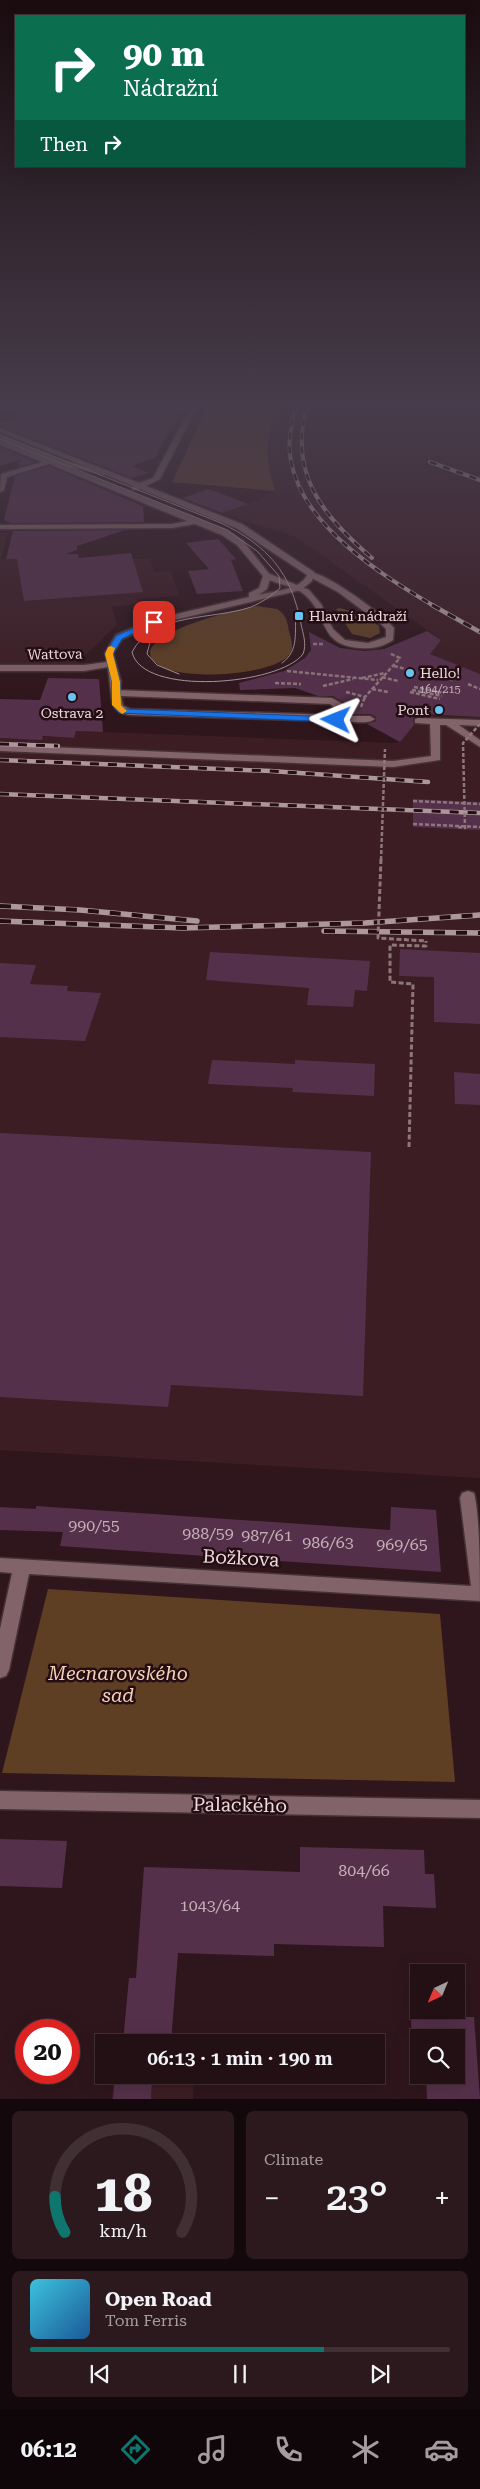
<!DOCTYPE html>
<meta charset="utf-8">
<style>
:root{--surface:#231015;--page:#2b191e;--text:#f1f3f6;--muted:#a39da0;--line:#403034;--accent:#0f766e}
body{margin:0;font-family:"Roboto Serif",serif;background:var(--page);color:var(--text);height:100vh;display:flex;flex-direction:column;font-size:19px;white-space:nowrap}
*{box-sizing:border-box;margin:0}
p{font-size:16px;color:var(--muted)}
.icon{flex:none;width:28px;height:28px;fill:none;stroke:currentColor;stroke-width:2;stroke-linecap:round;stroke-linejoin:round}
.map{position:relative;height:2099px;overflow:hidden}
.panel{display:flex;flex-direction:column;gap:12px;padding:12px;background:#13090c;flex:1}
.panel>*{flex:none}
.banner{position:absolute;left:15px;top:15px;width:450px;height:152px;border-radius:0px;box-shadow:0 5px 20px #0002,0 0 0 1px var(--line);background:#0b6e4f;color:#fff;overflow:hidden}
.needle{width:32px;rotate:224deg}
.buttons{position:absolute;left:410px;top:1964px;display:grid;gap:10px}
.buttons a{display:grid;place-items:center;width:55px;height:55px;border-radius:0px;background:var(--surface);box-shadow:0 5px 20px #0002,0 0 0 1px var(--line);font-size:25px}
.speed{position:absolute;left:15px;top:2019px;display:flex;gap:10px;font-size:25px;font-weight:700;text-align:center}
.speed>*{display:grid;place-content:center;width:65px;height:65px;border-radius:50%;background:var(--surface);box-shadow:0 5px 20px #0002,0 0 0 1px var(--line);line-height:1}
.speed .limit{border:8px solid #d22;background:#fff;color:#111}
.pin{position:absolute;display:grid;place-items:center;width:42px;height:42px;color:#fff;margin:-21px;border-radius:10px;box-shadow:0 2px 8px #0006}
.me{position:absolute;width:55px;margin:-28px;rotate:272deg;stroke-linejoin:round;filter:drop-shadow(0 0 4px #0008)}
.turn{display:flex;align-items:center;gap:18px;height:105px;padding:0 25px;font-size:22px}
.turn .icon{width:65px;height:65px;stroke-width:2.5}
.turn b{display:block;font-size:35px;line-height:42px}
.then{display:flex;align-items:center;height:48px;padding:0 25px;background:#0003;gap:10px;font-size:19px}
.big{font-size:38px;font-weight:600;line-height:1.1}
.panel .tile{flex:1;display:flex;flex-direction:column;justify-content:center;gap:8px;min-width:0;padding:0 18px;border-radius:8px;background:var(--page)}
.panel .dial{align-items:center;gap:0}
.dial svg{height:130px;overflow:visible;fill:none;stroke:var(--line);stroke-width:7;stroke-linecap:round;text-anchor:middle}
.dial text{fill:var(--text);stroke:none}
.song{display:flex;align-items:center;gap:15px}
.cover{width:60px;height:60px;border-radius:8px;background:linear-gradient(135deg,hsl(190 70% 55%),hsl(210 70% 35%))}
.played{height:5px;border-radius:2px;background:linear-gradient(90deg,var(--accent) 70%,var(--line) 70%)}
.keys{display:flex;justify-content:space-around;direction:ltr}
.heat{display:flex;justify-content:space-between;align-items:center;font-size:28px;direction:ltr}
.panel .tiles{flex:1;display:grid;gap:12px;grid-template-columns:1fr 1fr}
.tile:last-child{grid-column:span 2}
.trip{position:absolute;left:95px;top:2034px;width:290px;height:50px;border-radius:0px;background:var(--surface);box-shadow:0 5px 20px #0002,0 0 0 1px var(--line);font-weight:600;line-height:50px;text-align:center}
.dock{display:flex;height:80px;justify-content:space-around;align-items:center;background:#0e0608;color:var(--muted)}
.dock .icon{width:35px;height:35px}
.dock .active{color:var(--accent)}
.dock b{font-size:22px;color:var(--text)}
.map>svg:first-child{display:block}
.built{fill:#3c1d24}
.green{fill:#5e3f24}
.building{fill:#55304a}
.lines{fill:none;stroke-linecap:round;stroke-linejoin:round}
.service-casing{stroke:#443235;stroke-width:3}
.minor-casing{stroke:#443235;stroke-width:3}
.path-far1{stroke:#8d777c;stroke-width:2.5;stroke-dasharray:4 2;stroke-linecap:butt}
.path{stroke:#8d777c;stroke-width:3;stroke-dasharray:5 2.5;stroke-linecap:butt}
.service{fill:#826369;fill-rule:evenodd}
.minor{fill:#826369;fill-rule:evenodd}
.tram{stroke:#ac989c;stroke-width:1}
.rail-far2-casing{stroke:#ac989c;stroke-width:4}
.rail-far1-casing{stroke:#ac989c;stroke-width:4.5}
.rail-casing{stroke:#ac989c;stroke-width:5.5}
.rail-far2{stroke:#240d13;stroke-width:2.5;stroke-dasharray:7;stroke-linecap:butt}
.rail-far1{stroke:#240d13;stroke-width:3;stroke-dasharray:9;stroke-linecap:butt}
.rail{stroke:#240d13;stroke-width:4;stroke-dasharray:11;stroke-linecap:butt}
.path-bridge-far1{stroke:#8d777c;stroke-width:2.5;stroke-dasharray:4 2;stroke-linecap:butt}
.path-bridge{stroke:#8d777c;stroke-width:3;stroke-dasharray:5 2.5;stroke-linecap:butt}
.route{fill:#1a73e8;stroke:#114b97}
.slow{fill:#f59e0b}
.poi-dot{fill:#67c4f0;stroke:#240d13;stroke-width:2}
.labels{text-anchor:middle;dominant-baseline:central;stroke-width:5;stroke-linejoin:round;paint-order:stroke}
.far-number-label{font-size:11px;fill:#c6b0b8}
.far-poi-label{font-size:14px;fill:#ecdadd;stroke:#240d13;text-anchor:start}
.far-street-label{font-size:14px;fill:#ecdadd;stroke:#240d13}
.near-number-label{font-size:16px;fill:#c6b0b8}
.near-street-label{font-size:19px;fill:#ecdadd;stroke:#240d13}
.near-park-label{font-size:19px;font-style:italic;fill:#f6d1b3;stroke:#240d13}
</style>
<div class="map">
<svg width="480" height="2099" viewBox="0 0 480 2099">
<rect width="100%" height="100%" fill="#2f161c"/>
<g class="built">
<path d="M282,405h198v1073l-480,-28v-712l26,1 2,-3 46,2 2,-7 318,12 4,-1 25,-27 -47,-2 65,-73 -145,-103 -74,-24 39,-14 14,-8 -8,-25 1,-31 7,-22z"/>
<path d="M0,533h8l-7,26h149l4,13 17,-1 8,25 -41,3 1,5 -27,3 5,18 -40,38h-77z"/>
<path d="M114,2075h80l-1,24h-81z"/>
</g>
<g class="green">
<path d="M208,405h74c-20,24 -16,58 -7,86l-103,-9z"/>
<path d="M257,606l20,3c11,7 10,14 13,26 2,8 4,14 -2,21 -14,16 -72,20 -92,18 -14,-1 -33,-3 -43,-14 -22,-26 88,-52 104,-54z"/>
<path d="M340,608l23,7 16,11 1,7 -10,5 -18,-4 -16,-25z"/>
<path d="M48,1589l392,25 15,168 -453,-9z"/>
</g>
<g class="building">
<path d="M0,405l74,2 -3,3 30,-2 81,4 -15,22 -11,23 -24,9 17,7 -17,5 -132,-52v-3l21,-6 -21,-7z"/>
<path d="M0,447l36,15 -18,5 2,-7 -20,6z"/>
<path d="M49,466l94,40 1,16 -133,1 -7,-3 11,-44z"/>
<path d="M209,489l39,15 -26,9 -39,-15z"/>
<path d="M125,530l-48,16v4l-11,4h12l1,4 52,-5 12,39 -119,9 -7,-42h-11l7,-28z"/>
<path d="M218,539l18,20 -5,1 12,31 -46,3 -9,-23 21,-2 -23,-26z"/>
<path d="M427,631l14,9 -11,14 50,20v43l-56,-3 -7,2 -4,2 1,7 -14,17 -33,-18 9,-3v-4l-6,-3h-18l-8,-11 -11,-7h-15l-23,-8 -55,2 -1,-7 45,-12 21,-13 6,-8 -2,-18 31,16 24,3 20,-2z"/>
<path d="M48,678l51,1 4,53 -27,-1 -2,7 -31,-2 -1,4 -42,-2v-39l40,1z"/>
<path d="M413,799l67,3v28l-67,-3z"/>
<path d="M400,949l80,4v71l-46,-2v-45l-35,-1z"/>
<path d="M210,952l160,9 -3,30 -12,-1 -2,17 -46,-2 2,-17 -103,-8z"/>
<path d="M0,963l36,2 -6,19 38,2 -1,5 34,2 -16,48 -85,-4z"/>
<path d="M212,1060l83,4v-4l80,4 -1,32 -82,-4 1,-4 -85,-4z"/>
<path d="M454,1072l26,2v31l-25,-1z"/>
<path d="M0,1133l371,19 -8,244 -192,-11 -3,22 -168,-10z"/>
<path d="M36,1506l354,24 1,-23 45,3 5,62 -381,-26 3,-14 -63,-2v-23l36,2z"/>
<path d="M0,1839l67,2 -5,47 -62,-2z"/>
<path d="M300,1847l124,3 1,24h9l2,34 -53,-2 1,41 -110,-3v12l-96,-3 -7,89h-48l6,-64h7l8,-111 156,5z"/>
<path d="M429,2010h20v7h25l6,82h-53l-1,-24h30v-37h-44l-1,-22h18z"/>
<path d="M115,2075h37l-1,24h-38z"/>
</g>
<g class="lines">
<defs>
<g id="service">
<path d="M0,435l64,25 44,13 -4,2 -46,-11 -58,-24z"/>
<path d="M308,572c15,-2 76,43 86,56l-1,12c-10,7 -21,9 -33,8 -42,-3 -31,-32 -55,-53 -12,-11 -31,-10 -42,-19l7,-2 39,16 12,14 12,25 12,11 23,3 18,-6v-8l-5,-5 -43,-32 -30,-16z"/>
<path d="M116,690l216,8 11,6 8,9 -2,3h21l5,3c-10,7 -27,0 -39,4l-4,-2 -202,-6c-14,-2 -18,-8 -19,-22zM121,696l209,8 10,8 -3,3 -207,-6 -7,-3z"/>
<path d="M418,718l62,2v6l-21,-1 21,15v7l-34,-22h-6v35l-47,7 -393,-16v-6l393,16 38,-5 -1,-32 -15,-1v-4z"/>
</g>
<g id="minor">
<path d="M122,405h76l-38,74 -14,7 96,38 72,48 -2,9 -11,9 -144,34 -35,15 -9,14 8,29 -2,13 -3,1 -5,-3 -3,-26 -24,4h-84v-6h84l23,-3 -2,-9 11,-18 35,-15 98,-23v-4l10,-5 4,-12 -26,-31 -15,-10 -27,-11 -23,4 -172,1v-4l172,-1 15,-3 -138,-57 -42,13 -3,13 -4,2 1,-18 41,-12 -42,-17v-5l50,19h5v3l173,69 15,10 28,35 -4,13 -8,6c15,-4 41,-5 48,-20l-71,-47 -96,-39 -8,1 1,-4 -133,-54v-4l139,55 14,-5 36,-68 -64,-3z"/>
<path d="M468,1491l6,2c6,22 6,82 6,108l-451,-27 -20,96 -3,6 -6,2v-49l12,-56 -12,-1v-14l471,28 -11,-88 2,-5z"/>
<path d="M0,1791l480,9v18l-480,-9z"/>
</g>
</defs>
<use href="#service" class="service-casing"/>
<use href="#minor" class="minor-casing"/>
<g class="path-far1">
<path d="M313,644h11"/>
<path d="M394,666l15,4"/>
<path d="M287,671l91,9"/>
<path d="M433,671l21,10"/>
<path d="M382,677l16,4"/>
<path d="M362,678l23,-5"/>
<path d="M275,683l26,1"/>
<path d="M468,684l12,5"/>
<path d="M323,686l30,-7"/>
<path d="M414,687l30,6"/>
<path d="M372,689l16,3"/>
<path d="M412,690l30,6"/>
<path d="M346,692l19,5 35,-39 -11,-5"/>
<path d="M410,692l30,7"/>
<path d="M361,707l4,-10"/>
<path d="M413,801l67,3"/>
<path d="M413,824l67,3"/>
</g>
<path class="path" d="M409,1147l4,-163 -23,-2v-37l36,1v-5"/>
<use href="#service" class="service"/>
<use href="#minor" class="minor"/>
<g class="tram">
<path d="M0,435l221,88c47,23 70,49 80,101 2,10 6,20 2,30 -23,31 -161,43 -171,-2 21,-40 82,-32 119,-45 12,-5 20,-11 29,-19l-1,-12 -22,-25 -30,-21 -227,-91"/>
<path d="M167,632l-17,10 -3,12 10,11 22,9"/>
<path d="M282,663c18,-13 12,-31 14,-51"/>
</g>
<defs>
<g id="rail-far2">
<path d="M296,405c-4,19 -9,37 -5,56 12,66 91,114 143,145"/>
<path d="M307,405c-19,69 15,110 65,153"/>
<path d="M430,462l50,18"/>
</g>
<g id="rail-far1">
<path d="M432,605l48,27"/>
<path d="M0,744l58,2"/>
<path d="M0,760l271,11 157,11"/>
<path d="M0,794l480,19"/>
</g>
<g id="rail">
<path d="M0,906l80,4 117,11"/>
<path d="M0,921l183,7 182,-5 115,-8"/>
<path d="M324,931l156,2"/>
</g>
</defs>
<use href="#rail-far2" class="rail-far2-casing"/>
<use href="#rail-far1" class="rail-far1-casing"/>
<use href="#rail" class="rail-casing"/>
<use href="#rail-far2" class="rail-far2"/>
<use href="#rail-far1" class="rail-far1"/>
<use href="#rail" class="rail"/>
<g class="path-bridge-far1">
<path d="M458,827l7,1 -2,-85 17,-19"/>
<path d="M381,860l4,-111"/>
</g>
<path class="path-bridge" d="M381,859l-3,79 48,3"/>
</g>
<linearGradient id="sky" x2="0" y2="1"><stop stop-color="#1a0c0f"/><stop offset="0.58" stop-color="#473c4b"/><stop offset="1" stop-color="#473c4b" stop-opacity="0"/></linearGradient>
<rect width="480" height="699" fill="url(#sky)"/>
<path class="route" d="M151,620l6,2 -35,17 -9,15 7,28 1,23 4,4 211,8 4,3 -4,2 -217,-9 -7,-8v-23l-7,-28 11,-18z"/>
<path class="slow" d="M111,646l4,2 -2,6 7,28 1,23 6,6 -5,3 -10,-9v-23l-7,-28 3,-7z"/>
<g class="poi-dot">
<rect x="294" y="611" width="10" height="10" rx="2.5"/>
<circle cx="410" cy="673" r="5"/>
<circle cx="72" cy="697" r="5"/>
<circle cx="439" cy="710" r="5"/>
</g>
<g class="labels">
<g class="far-number-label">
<text x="440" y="689">164/215</text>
</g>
<g class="far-poi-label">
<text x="309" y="616">Hlavní nádraží</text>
<text x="420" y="673">Hello!</text>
<text x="429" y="710" text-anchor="end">Pont</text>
<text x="72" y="713" text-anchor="middle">Ostrava 2</text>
</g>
<g class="far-street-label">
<text transform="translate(55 654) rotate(-1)">Wattova</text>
</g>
<g class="near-number-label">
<text x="94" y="1525">990/55</text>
<text x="208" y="1533">988/59</text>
<text x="267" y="1535">987/61</text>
<text x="328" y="1542">986/63</text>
<text x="402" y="1544">969/65</text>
<text x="364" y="1870">804/66</text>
<text x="210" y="1905">1043/64</text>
</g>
<g class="near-street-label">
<text transform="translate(241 1558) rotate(3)">Božkova</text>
<text transform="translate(240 1805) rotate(1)">Palackého</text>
</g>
<g class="near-park-label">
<text x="118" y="1673">Mecnarovského<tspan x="118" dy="22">sad</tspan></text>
</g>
</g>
</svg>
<div class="buttons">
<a><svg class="needle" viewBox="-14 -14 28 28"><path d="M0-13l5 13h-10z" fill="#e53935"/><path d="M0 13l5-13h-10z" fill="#a39da0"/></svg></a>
<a><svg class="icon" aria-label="search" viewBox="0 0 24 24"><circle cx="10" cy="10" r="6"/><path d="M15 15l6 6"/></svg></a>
</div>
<div class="speed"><div class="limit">20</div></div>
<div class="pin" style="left:154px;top:622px;background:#d93025"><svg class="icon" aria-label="arrive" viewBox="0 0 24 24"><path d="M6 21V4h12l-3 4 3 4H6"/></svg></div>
<svg class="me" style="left:336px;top:720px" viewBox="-20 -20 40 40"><path d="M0-17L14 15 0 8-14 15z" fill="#1a73e8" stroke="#fff" stroke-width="4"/></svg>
<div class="trip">06:13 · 1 min · 190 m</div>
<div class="banner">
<div class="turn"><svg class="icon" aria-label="right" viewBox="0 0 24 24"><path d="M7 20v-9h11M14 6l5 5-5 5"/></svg><div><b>90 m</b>Nádražní</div></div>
<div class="then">Then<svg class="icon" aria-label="right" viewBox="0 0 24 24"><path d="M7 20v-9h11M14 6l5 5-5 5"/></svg></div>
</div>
</div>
<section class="panel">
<div class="tiles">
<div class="tile dial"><svg viewBox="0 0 100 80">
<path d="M14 69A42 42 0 1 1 86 69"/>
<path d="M14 69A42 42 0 0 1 8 47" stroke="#0f766e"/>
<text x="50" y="56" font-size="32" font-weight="700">18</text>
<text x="50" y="72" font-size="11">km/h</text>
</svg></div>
<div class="tile"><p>Climate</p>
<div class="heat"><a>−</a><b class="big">23°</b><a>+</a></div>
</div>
<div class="tile">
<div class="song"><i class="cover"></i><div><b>Open Road</b><p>Tom Ferris</p></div></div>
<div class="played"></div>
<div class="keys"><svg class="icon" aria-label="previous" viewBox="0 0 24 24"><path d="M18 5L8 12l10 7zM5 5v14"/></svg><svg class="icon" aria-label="pause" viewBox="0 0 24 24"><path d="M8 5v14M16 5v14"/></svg><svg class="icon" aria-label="next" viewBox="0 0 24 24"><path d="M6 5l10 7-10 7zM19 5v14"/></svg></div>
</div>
</div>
</section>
<nav class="dock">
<b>06:12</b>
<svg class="icon active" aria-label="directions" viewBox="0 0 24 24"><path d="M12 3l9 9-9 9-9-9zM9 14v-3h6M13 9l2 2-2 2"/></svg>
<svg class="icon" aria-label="music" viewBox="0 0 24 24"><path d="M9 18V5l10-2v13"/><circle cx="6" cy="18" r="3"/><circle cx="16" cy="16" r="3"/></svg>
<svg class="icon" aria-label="phone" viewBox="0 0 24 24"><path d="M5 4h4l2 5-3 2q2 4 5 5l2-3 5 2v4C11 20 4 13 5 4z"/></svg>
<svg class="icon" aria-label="climate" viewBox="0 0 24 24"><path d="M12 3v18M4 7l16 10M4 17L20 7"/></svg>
<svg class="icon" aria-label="car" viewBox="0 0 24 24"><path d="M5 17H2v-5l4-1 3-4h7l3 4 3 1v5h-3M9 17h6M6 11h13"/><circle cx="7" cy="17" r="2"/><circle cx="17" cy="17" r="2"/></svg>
</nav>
